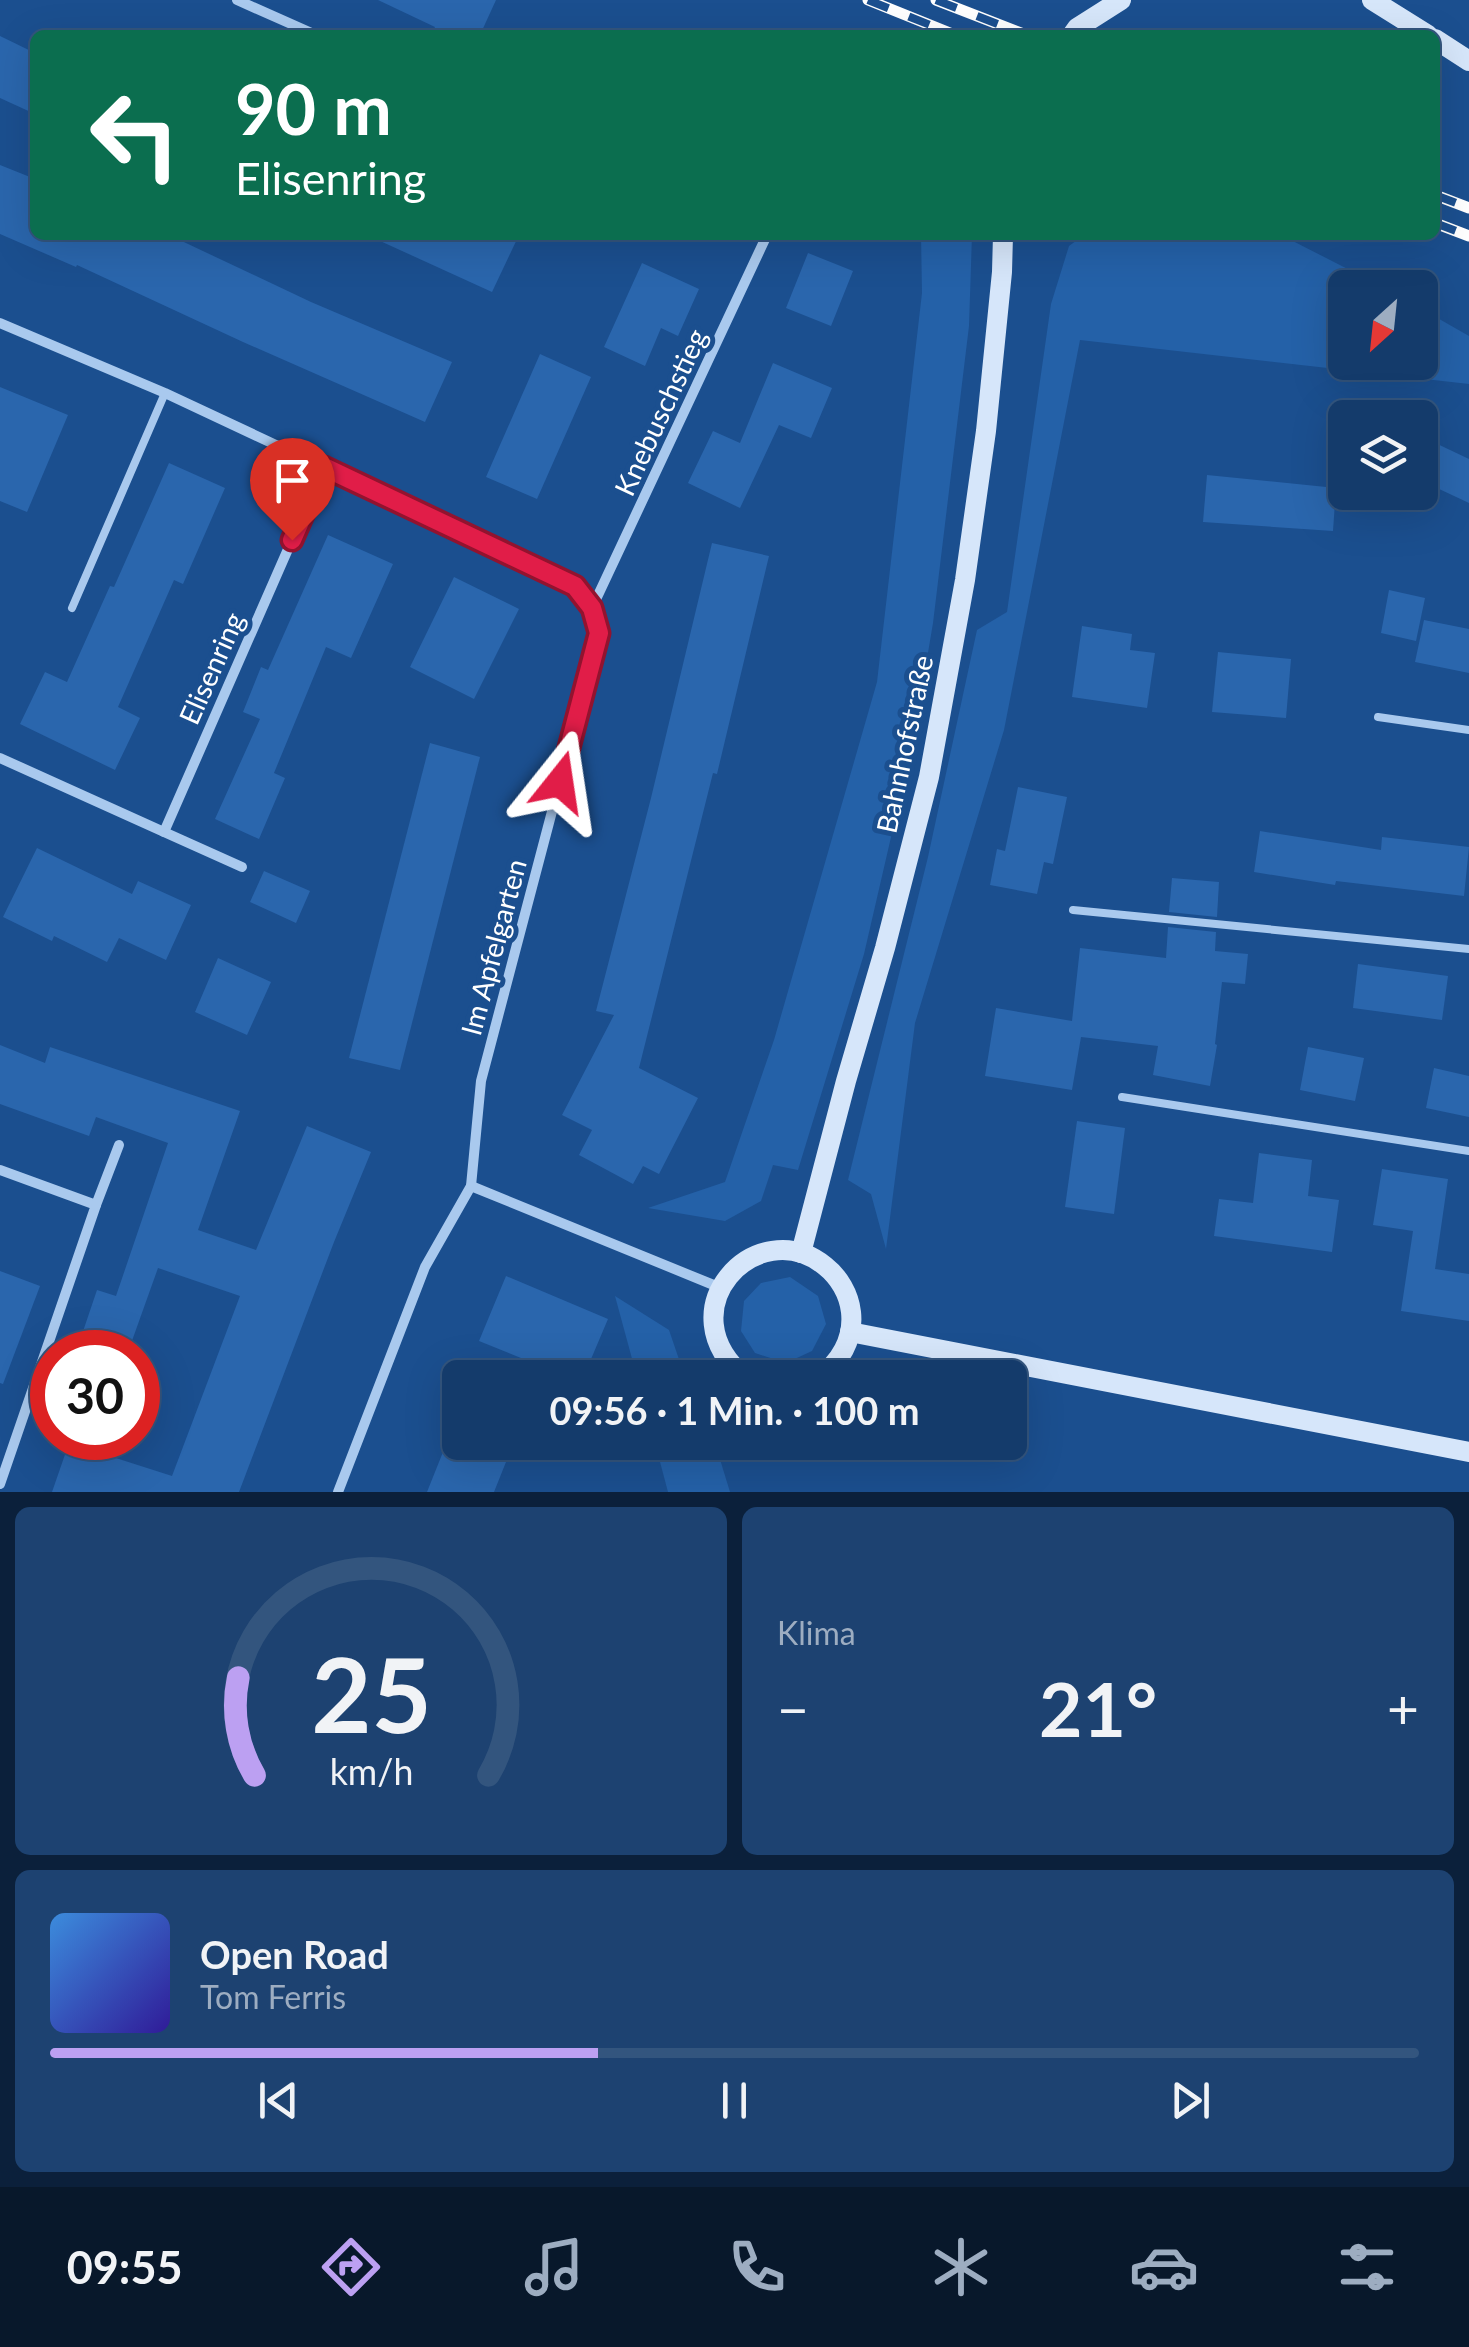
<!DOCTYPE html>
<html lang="de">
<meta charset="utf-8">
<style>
:root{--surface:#143b6b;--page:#1d4271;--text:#f1f3f6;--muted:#9dadc1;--line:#33557e;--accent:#bca0f2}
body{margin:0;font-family:Lato,sans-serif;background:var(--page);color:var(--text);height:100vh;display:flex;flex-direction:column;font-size:38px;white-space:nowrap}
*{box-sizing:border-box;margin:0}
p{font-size:32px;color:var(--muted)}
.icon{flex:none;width:55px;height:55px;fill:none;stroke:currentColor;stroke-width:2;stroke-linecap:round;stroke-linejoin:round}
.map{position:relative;height:1492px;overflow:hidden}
.drawer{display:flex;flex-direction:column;gap:15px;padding:15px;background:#0b203b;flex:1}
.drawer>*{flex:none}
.top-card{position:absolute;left:30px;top:30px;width:1410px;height:210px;border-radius:15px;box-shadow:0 10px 40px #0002,0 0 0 2px var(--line);background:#0b6e4f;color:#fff;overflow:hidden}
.needle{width:65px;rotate:207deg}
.fabs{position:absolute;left:1328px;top:270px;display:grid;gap:20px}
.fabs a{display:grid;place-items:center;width:110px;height:110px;border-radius:15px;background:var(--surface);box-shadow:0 10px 40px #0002,0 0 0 2px var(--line);font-size:50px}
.speed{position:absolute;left:30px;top:1330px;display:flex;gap:20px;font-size:50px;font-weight:700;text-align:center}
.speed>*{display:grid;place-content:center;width:130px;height:130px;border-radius:50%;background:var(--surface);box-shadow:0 10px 40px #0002,0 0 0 2px var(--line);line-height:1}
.speed .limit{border:15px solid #d22;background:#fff;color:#111}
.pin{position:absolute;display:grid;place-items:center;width:85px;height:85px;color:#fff;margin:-102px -42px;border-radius:50% 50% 50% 0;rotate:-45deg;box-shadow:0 0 10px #0007}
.pin .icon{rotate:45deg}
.me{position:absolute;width:110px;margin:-55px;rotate:15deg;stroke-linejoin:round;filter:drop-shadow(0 0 8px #0008)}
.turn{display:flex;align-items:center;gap:35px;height:210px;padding:0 40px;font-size:45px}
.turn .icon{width:130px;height:130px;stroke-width:2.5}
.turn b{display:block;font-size:70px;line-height:85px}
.big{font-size:75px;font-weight:700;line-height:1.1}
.drawer .card{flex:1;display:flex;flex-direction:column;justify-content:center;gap:15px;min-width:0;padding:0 35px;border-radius:15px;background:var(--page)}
.drawer .dial{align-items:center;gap:0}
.dial svg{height:260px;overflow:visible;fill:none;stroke:var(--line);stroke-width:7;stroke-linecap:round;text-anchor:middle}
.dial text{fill:var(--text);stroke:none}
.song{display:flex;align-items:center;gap:30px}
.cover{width:120px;height:120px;border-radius:15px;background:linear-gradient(135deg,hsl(210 70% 55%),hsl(250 70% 35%))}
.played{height:10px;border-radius:5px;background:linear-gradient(90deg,var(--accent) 40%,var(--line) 40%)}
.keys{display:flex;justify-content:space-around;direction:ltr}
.heat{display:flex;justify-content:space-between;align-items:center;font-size:55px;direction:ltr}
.drawer .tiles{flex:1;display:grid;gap:15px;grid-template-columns:1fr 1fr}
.card:last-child{grid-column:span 2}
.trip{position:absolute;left:442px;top:1360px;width:585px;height:100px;border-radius:15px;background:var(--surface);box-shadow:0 10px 40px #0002,0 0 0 2px var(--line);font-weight:700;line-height:100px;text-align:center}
.tab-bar{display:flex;height:160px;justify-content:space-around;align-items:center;background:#08182b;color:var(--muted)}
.tab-bar .icon{width:70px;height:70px}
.tab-bar .selected{color:var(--accent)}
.tab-bar b{font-size:45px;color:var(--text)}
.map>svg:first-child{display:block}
.green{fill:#2461a8}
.building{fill:#2a66ad}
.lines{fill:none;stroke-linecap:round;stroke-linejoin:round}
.lane{stroke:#a9c9ee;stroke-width:8}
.street{stroke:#a9c9ee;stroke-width:10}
.secondary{stroke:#d6e6fa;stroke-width:20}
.rail-casing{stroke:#fff;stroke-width:11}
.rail{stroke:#1b4f8f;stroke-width:8;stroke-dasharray:22;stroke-linecap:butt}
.route-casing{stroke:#92132f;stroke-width:25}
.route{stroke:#e11d48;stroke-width:18}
.labels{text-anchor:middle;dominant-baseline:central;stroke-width:10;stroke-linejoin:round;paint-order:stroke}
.street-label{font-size:28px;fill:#fff;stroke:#1b4f8f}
</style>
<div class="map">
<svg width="1469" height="1492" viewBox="0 0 1469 1492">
<rect width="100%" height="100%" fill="#1b4f8f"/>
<g class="green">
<path d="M921,235h51l-3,91 -36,297 -20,119 -49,212 -66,216 -25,-5 -12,36 -36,20 -77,-13 77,-26 49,-142 103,-358 45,-389z"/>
<path d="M1084,235h197l102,52 -38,1v74h75v-54l49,28v48l-389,-44 -76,390 -89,293 -29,226 -15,-55 -23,-14 80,-323 49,-227 30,-18 44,-308 18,-58z"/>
<path d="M790,1277l28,19 8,28 -14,27 -26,12 -31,-10 -14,-22 3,-30 17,-18z"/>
<path d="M615,1296l54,34 16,47h-48z"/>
<path d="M655,1443h60l15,49h-62z"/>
</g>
<g class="building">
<path d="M378,0h118l-16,35h-49l4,-8z"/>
<path d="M0,36l35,17v61l-35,-16z"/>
<path d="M0,165l35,14v56h134l142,67 141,60 -27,60 -182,-80 -166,-77 -1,2 -76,-33z"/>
<path d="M367,235h152l-27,57z"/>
<path d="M808,253l45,18 -22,55 -45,-18z"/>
<path d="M642,263l57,26 -21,47 -17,-8 -16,38 -41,-19z"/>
<path d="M540,354l51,23 -54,122 -51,-22z"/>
<path d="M773,363l59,25 -21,50 -32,-13 -39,83 -52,-25 25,-52 27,12z"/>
<path d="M0,387l68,28 -41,97 -27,-11z"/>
<path d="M1429,440l40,19v44l-49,-23v-21z"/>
<path d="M169,463l56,25 -42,96 -9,-4 -56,127 22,11 -25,52 -95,-46 25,-52 22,10 43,-96 4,1z"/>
<path d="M1207,475l129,13 -3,43 -130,-9z"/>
<path d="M328,535l65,29 -42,94 -25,-11 -52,126 11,5 -26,61 -44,-20 45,-100 -17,-7 18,-45 7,3z"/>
<path d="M712,543l57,13 -52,218 -4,-1 -74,295 59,30 -39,76 -16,-8 -10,18 -54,-29 13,-25 -30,-15 52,-100 -18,-4 55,-213z"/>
<path d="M454,577l65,32 -45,90 -64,-32z"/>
<path d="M1389,590l36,8 -9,43 -35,-8z"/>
<path d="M1424,620l45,9v44l-54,-11z"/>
<path d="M1082,626l50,8 -2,16 25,3 -8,55 -75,-11z"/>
<path d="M1218,652l73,7 -5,59 -74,-6z"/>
<path d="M430,743l50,14 -80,313 -51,-12z"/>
<path d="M1018,787l49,10 -14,67 -9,-2 -7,32 -47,-9 7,-36 8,2z"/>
<path d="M1260,831l121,19 1,-13 87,10 -5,49 -128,-15 -1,4 -81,-13z"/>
<path d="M37,848l95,46 6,-13 53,24 -25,55 -47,-22 -12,24 -53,-26 -2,5 -49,-24z"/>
<path d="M264,871l46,20 -14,32 -46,-21z"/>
<path d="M1172,878l47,4 -2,35 -48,-5z"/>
<path d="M1168,927l48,5 -1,19 33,3 -3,30 -23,-2 -7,62 2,1 -7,41 -57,-11 5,-29 -77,-9 -9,53 -87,-14 11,-68 76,13 8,-73 86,10z"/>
<path d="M218,958l53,24 -24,53 -52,-23z"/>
<path d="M1358,964l90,12 -6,44 -89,-12z"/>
<path d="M0,1045l45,18 5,-16 190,64 -42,119 58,20 51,-124 64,26 -37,90 -95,250h-187l17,-49 103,33 68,-180 -82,-28 -30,84h-52l21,-62 19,6 52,-153 -72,-26 -7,19 -89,-32z"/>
<path d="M1308,1047l56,11 -9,43 -55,-11z"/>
<path d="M1434,1068l35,8v41l-43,-9z"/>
<path d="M1077,1121l48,7 -11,86 -49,-7z"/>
<path d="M1259,1153l53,7 -4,36 31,4 -7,52 -118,-16 5,-37 34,4z"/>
<path d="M1382,1169l66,10 -13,90 34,5v47l-68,-10 12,-80 -40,-6z"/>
<path d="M0,1271l40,15 -37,98 -3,-1z"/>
<path d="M506,1276l102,43 -25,59h-70l8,-20 -42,-17z"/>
<path d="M447,1442h67l-20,50h-67z"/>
</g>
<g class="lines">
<g class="lane">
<path d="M72,608l93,-215"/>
<path d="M1378,717l91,13"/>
<path d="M1073,910l396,39"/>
<path d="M1122,1097l347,54"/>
</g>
<g class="street">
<path d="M237,0l79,35"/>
<path d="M0,323l165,70 410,192 17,23 7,25 -118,448 -10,105 -46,81 -87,225"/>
<path d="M592,608l175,-373"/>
<path d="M0,758l164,74 160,-365"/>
<path d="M164,832l78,35"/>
<path d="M0,1170l96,35 -96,279"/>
<path d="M471,1186l250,102"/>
<path d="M96,1205l23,-60"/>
</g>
<g class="secondary">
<path d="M1372,0l56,35"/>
<path d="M1072,35l5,-7 44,-28"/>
<path d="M1435,39l34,22"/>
<path d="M801,1253l45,-172 39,-133 44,-171 36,-197 21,-149 16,-159 1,-37"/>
<path d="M850,1332l619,120"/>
<path d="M746,1378c-83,-67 11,-167 79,-112 14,11 24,28 26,46 3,27 -11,51 -33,66"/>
</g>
<defs>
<g id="rail">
<path d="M868,0l87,35"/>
<path d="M936,0l90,35"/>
<path d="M1435,195l34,13"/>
<path d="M1435,223l34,13"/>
</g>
</defs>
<use href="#rail" class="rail-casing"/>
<use href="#rail" class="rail"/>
</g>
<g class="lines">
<defs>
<path id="route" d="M292,540l32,-73 251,119 17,22 7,25 -39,149"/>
</defs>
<use href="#route" class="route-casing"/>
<use href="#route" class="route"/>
</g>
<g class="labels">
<g class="street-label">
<text transform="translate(660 412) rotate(-65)">Knebuschstieg</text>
<text transform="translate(211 668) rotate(-66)">Elisenring</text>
<text transform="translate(904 744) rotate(-78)">Bahnhofstraße</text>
<text transform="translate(493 947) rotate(-75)">Im Apfelgarten</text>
</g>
</g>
</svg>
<div class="fabs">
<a><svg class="needle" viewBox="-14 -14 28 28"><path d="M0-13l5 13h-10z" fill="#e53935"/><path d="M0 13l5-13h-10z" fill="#9dadc1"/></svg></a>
<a><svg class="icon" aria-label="layers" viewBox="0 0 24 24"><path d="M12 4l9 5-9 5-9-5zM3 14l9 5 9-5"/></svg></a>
</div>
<div class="speed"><div class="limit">30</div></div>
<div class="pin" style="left:292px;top:540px;background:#d93025"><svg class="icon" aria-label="arrive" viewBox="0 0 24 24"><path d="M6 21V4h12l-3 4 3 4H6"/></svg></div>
<svg class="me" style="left:560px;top:782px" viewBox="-20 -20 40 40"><path d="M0-17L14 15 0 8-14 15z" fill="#e11d48" stroke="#fff" stroke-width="4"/></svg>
<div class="trip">09:56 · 1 Min. · 100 m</div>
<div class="top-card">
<div class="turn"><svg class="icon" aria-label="left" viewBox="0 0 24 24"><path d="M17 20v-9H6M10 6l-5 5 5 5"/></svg><div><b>90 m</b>Elisenring</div></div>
</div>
</div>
<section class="drawer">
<div class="tiles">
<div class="card dial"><svg viewBox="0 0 100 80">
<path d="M14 69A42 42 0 1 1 86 69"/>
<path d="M14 69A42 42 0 0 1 9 39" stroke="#bca0f2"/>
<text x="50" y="56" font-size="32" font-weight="700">25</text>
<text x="50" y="72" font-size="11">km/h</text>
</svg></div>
<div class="card"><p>Klima</p>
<div class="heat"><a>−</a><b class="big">21°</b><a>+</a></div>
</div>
<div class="card">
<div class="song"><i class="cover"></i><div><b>Open Road</b><p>Tom Ferris</p></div></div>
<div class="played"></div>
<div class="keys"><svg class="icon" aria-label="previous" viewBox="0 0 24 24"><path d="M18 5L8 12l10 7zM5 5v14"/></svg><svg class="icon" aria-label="pause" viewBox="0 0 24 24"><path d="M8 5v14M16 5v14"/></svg><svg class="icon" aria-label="next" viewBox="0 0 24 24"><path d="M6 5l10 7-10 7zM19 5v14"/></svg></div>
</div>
</div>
</section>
<nav class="tab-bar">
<b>09:55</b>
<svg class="icon selected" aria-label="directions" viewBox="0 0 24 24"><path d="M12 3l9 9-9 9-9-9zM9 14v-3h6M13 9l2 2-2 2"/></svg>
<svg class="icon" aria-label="music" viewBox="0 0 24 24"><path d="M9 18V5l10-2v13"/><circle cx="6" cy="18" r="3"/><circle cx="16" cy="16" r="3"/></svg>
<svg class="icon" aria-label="phone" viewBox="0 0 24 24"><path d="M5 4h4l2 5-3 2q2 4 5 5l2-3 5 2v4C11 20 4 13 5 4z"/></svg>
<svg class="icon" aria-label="climate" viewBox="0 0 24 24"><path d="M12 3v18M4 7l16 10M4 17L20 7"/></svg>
<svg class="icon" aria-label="car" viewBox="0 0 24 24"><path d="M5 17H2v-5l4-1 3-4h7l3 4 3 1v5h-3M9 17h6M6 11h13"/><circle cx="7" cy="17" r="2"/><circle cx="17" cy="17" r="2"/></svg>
<svg class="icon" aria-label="filters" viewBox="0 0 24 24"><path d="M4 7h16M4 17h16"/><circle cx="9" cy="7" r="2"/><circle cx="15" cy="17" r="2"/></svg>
</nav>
